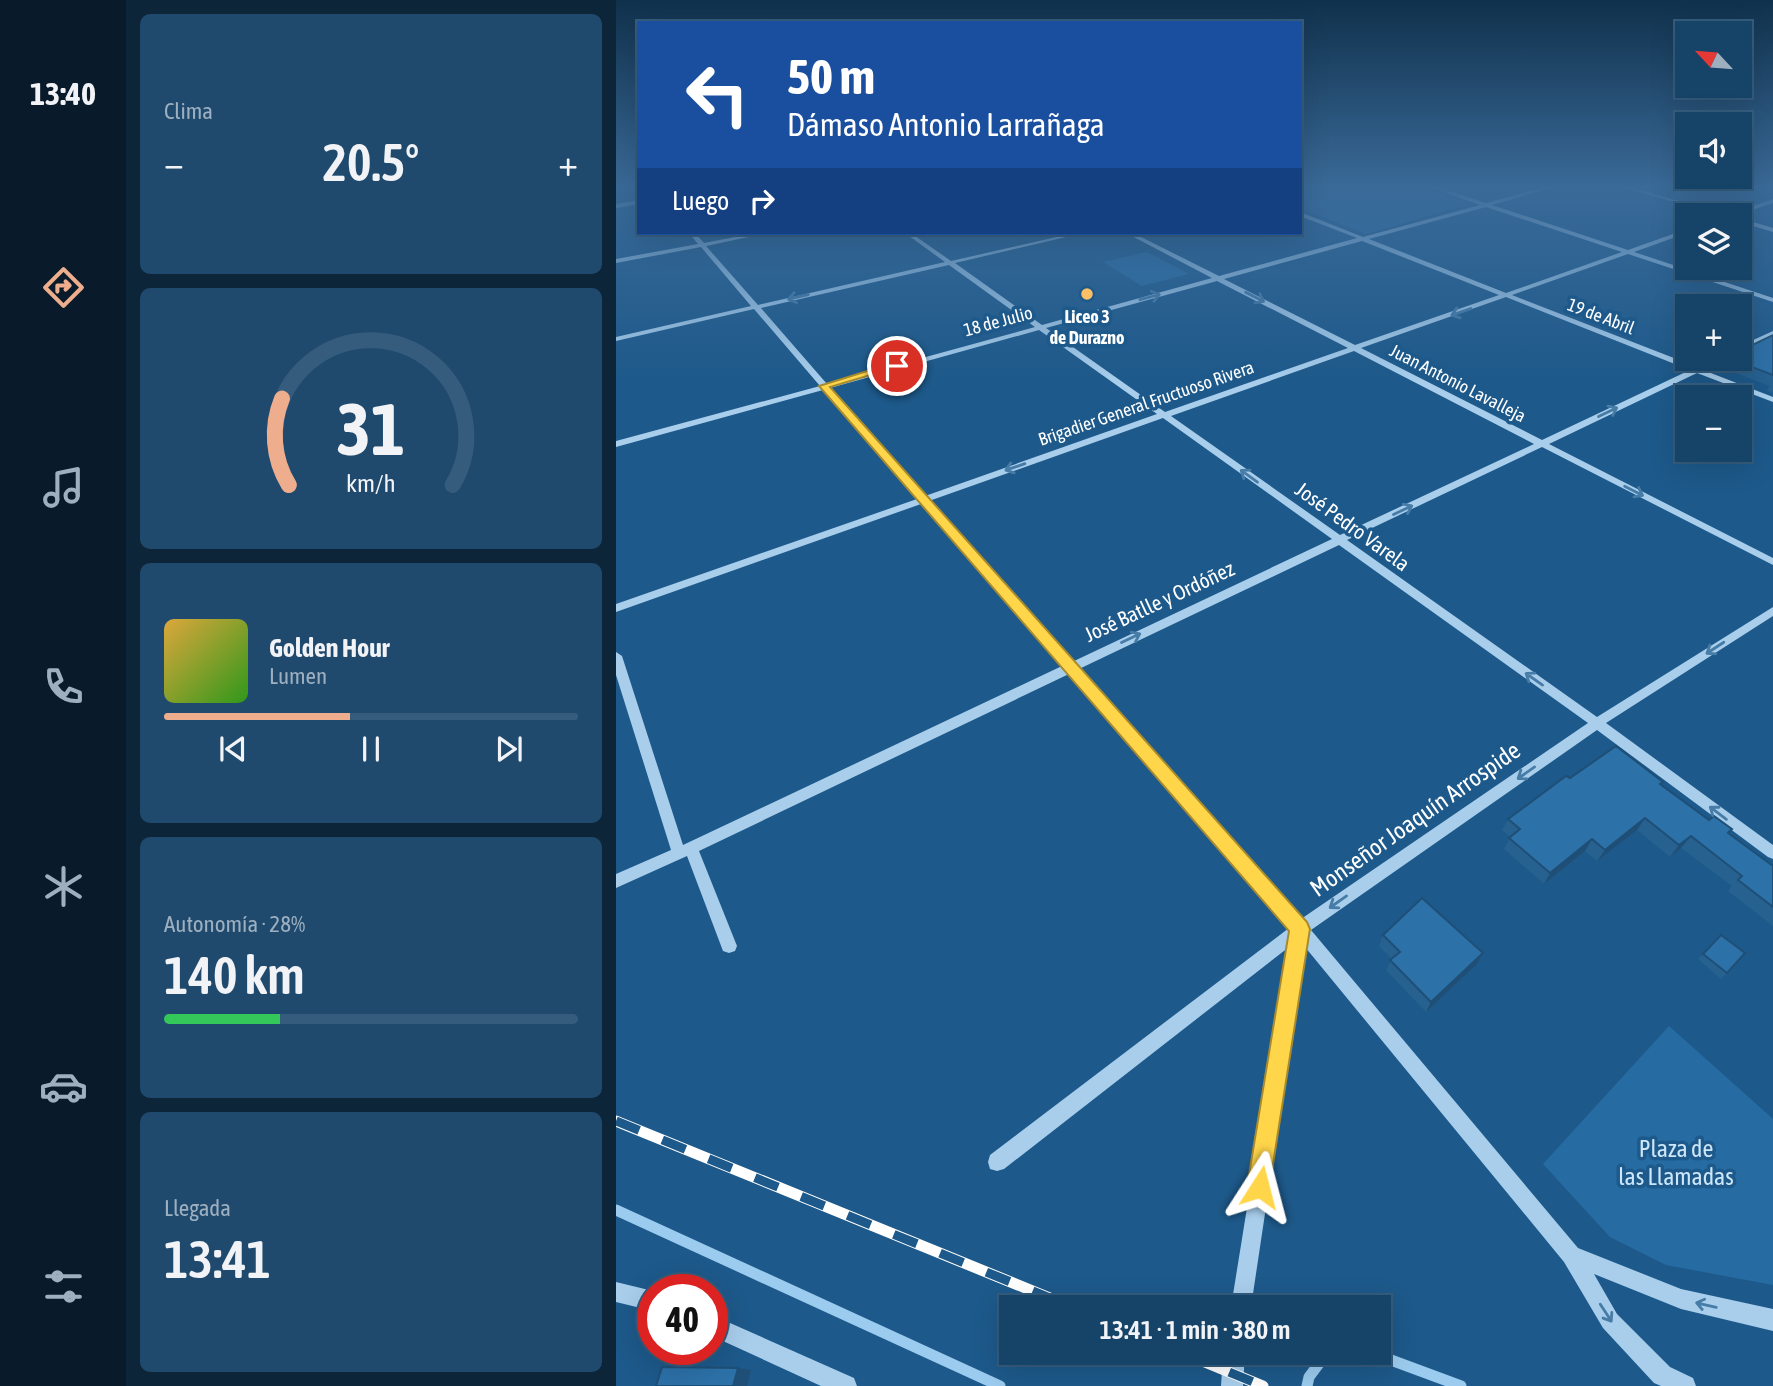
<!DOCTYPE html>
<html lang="es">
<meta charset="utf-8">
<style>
:root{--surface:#164368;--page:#1f4a6e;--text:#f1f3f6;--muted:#9eb0c0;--line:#355c7c;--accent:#eead8d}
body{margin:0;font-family:"Asap Condensed",sans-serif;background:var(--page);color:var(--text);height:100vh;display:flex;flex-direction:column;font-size:26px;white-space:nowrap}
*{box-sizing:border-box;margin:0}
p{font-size:23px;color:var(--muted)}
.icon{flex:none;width:38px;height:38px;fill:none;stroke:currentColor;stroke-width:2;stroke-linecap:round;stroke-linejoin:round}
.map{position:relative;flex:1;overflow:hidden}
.sheet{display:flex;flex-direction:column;gap:14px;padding:14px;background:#0c2539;width:490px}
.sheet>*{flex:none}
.banner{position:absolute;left:21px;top:21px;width:665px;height:214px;border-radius:0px;box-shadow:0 7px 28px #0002,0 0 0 2px var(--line);background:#1a4fa0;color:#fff;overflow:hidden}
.needle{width:46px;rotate:296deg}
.buttons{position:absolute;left:1059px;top:21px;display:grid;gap:14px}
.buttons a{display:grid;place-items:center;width:77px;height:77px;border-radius:0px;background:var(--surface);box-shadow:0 7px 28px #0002,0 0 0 2px var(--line);font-size:35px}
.speed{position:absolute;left:21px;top:1274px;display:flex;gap:14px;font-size:35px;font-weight:700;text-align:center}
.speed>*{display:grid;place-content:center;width:91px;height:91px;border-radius:50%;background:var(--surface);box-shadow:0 7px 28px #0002,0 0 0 2px var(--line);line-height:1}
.speed .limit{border:10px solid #d22;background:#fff;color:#111}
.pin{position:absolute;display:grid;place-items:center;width:60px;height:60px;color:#fff;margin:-30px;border:4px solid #fff;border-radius:50%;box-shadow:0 2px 7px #0007}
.me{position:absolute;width:77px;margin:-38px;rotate:9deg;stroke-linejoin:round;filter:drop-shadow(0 0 5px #0008)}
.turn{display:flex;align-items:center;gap:24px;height:147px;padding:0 35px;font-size:32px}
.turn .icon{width:91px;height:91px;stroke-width:2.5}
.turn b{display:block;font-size:49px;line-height:60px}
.then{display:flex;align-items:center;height:66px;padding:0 35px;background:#0003;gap:14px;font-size:26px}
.big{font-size:52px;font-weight:600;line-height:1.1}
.sheet .widget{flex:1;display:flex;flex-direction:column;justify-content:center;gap:10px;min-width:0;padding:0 24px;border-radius:10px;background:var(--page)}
.sheet .dial{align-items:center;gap:0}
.dial svg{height:182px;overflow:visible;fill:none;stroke:var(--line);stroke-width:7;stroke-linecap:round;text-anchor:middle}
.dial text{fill:var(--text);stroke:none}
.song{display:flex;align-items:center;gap:21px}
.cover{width:84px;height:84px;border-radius:10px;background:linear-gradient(135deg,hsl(40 70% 55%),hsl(110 70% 35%))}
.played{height:7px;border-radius:4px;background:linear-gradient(90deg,var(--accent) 45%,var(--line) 45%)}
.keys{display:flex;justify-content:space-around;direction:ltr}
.heat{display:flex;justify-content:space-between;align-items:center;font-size:38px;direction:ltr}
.charge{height:10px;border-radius:5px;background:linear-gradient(90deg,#34c759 28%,var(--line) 0)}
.trip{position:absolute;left:383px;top:1295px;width:392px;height:70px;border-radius:0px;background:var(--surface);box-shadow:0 7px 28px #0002,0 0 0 2px var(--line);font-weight:600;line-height:70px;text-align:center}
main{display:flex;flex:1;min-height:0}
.tab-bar{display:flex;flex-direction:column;width:126px;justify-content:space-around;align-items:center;background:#091b2a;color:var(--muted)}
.tab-bar .icon{width:49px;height:49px}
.tab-bar .current{color:var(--accent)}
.tab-bar b{font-size:32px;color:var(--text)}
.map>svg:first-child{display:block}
.green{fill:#266ca2}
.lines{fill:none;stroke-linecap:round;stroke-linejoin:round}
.stream{stroke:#9bcbee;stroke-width:11}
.minor{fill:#a8ceec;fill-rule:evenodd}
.rail-casing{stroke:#fff;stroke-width:11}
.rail{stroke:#1d598a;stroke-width:9;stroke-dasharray:25;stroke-linecap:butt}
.wall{fill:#266190}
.shaded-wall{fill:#1f4f76}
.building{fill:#2c71a8;stroke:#1f4f76;stroke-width:2}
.oneway{stroke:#477ca7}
.route{fill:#ffd54a;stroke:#a68a30;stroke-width:2}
.poi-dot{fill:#fcbf66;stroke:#1d598a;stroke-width:2.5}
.labels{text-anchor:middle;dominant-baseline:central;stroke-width:7;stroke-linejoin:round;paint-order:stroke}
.far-poi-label{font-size:18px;font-weight:bold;fill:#fff;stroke:#1d598a}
.far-street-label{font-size:18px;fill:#fff;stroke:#1d598a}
.street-label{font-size:21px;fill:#fff;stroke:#1d598a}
.near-street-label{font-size:24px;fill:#fff;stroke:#1d598a}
.near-park-label{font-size:24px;fill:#cde6f9;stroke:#1d598a}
</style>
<main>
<nav class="tab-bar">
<b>13:40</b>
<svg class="icon current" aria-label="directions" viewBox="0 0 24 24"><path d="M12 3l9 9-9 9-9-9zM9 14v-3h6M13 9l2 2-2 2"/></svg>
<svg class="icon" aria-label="music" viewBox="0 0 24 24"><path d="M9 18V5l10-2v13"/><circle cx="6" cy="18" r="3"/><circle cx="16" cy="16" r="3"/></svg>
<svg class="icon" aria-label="phone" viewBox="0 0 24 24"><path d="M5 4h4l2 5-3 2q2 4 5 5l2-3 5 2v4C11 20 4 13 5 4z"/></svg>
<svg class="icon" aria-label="climate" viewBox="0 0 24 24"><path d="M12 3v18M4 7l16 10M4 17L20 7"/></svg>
<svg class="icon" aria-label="car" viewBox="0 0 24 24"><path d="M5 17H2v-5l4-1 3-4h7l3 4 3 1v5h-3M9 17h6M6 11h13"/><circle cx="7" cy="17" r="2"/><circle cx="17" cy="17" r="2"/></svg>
<svg class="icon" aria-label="filters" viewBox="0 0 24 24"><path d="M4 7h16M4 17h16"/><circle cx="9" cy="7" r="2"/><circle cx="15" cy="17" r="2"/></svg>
</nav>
<section class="sheet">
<div class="widget"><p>Clima</p>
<div class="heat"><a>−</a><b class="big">20.5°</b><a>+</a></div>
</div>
<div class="widget dial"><svg viewBox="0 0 100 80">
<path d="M14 69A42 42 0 1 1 86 69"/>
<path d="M14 69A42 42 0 0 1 11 31" stroke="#eead8d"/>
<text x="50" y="56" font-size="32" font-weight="700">31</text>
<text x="50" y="72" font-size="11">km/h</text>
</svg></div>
<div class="widget">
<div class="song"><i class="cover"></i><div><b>Golden Hour</b><p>Lumen</p></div></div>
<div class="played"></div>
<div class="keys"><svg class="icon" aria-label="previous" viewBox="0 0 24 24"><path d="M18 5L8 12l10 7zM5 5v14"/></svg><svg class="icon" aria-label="pause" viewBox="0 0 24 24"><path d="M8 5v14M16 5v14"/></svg><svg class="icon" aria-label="next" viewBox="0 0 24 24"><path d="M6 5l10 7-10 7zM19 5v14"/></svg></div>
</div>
<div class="widget"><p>Autonomía · 28%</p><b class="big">140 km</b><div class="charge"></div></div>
<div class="widget"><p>Llegada</p><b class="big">13:41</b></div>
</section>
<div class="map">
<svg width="1157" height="1386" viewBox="0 0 1157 1386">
<rect width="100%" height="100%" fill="#1d598a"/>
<g class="green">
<path d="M684,187h118l52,17 -104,30 -66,-26z"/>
<path d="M531,252l42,22 -47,12 -39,-24z"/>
<path d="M1053,1026l104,93v166l-107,-20 -56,-28 -67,-73z"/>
</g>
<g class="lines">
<g class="stream">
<path d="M0,1210l384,176"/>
<path d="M756,1353l89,33"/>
<path d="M691,1386l2,-9 18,-24"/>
</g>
<g class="minor">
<path d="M814,187h7l49,16 59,-16h8l-61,18 136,45 59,-21v4l-53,19 139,46v4l-145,-48 -116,41 185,72 17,-8h10l-21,11 70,27v5l-76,-29 -148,71 224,114v7l-231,-118 -195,93 250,177 176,-110v9l-167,107 167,122v14l-5,-2 -171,-127 -286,200 267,318 103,41 92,20v22l-92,-22 -87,-35 23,40 53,53 23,11 3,8h-35l-7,-3 -51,-55 -39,-66 -259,-315 -54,360h-20l58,-360 -285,222 -7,2 -7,-2 -2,-7 2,-7 299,-227 -220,-254 -370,177 38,95 -2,5 -6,2 -6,-2 -36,-95 -71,32v-14l55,-24 -55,-175v-23l6,4 61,189 379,-179 -141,-162 -305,108v-8l301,-105 -94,-109 -207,57v-6l204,-55 -66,-77 -138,32v-4l135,-31 -50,-59 -85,16v-4l82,-15 -9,-11h6l9,10 52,-10h11l-61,13 52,59 187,-43 -40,-29h6l40,28 123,-28h9l-128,30 87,62 170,-47 -86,-45h7l86,43 138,-38 -57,-22v-4l63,25 117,-32zM870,207l136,45 -116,41 -137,-54zM746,241l137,54 -144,50 -131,-66zM333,265l86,62 -208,57 -66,-76zM601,281l131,67 -183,64 -119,-84zM890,297l184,73 -148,70 -181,-92zM423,330l118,84 -232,82 -95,-108zM738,351l180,93 -194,91 -169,-119zM547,418l169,121 -260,123 -143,-161zM723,545l249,178 -287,196 -222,-250z"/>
<path d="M1007,187h8l95,28h-8z"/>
<path d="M1157,199v4l-37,12h-8z"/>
<path d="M23,200v4l-23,4v-4z"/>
<path d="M1124,218l33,10v4l-33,-10z"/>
<path d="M1157,331v5l-33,15v-5z"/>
<path d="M0,1282l37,9v20l-37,-9z"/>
<path d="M96,1315l142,63 3,8h-36l-109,-50z"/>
<path d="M607,1353h22l-2,33h-22z"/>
</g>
<defs>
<g id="rail">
<path d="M0,1121l456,186"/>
<path d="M567,1353l80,33"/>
</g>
</defs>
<use href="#rail" class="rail-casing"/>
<use href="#rail" class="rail"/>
</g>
<g class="wall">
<path d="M1157,335v58l-6,-2 2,-5 -38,-15 3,-7 -4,-1 2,-4h8v-8z"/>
<path d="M1047,782l-2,2 112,82v60l-45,-35 4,-5 -51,-38 -11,9 -33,-27 -40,31 -12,-10 -41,33 -40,-35 6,-12 -8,-7 6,-11z"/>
<path d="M767,935l100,18 -6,11 -51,48 -40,-42 6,-11 -13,-13z"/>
<path d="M1105,935l6,38 -6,6 -23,-20z"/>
</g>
<g class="shaded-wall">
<path d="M1029,818l-8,12 -40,31 8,-11z"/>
<path d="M1075,836l-10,12 -11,9 9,-12z"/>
<path d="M976,839l-7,12 -41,33 6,-11z"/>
<path d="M867,953l-6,11 -51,48 5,-10z"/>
<path d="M122,1368l13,2 -4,16h-14z"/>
</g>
<g class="building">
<path d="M1157,335v40l-37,-14 9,-4 -5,-3v-3z"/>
<path d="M1000,746l47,36 -3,2 49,36 5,-4 18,13 -4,4 45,33v41l-35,-27 4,-4 -51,-40 -12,9 -34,-27 -40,32 -13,-11 -42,34 -41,-35 11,-9 -12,-10 58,-43 4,2z"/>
<path d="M806,898l61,55 -52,49 -41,-42 10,-8 -17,-17z"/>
<path d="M1105,935l24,18 -18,20 -24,-19z"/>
<path d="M46,1367l76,1 -5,18h-77z"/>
</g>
<defs><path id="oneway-shaft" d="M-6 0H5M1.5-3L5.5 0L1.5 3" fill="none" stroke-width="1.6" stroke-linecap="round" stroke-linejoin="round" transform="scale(1.75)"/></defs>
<g class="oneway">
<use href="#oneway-shaft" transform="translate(182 297) rotate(167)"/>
<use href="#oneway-shaft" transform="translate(534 297) rotate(-15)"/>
<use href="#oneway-shaft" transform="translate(639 297) rotate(27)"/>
<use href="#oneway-shaft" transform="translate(845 312) rotate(161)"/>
<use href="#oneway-shaft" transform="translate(992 412) rotate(-26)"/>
<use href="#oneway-shaft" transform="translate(399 467) rotate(161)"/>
<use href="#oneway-shaft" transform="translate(633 476) rotate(-144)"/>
<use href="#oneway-shaft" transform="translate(1018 491) rotate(27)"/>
<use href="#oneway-shaft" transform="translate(787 510) rotate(-25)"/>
<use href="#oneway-shaft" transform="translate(515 638) rotate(-25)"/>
<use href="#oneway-shaft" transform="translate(1099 648) rotate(147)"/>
<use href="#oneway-shaft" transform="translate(918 679) rotate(-145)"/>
<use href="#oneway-shaft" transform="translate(910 773) rotate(145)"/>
<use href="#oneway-shaft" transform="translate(1102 813) rotate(-143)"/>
<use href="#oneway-shaft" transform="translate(722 902) rotate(145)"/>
<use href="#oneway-shaft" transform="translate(1090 1305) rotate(-167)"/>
<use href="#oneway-shaft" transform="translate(990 1313) rotate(57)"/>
</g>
<linearGradient id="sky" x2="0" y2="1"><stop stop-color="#10314c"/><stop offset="0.49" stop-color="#3a6a98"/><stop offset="1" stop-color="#3a6a98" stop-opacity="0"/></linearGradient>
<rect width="1157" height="381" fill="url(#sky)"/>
<path class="route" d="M277,363l8,3 -71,21 477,535 3,7 -42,267 -8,3 -9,-3 -4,-9 42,-256 -470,-545z"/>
<circle class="poi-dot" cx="471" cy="294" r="7"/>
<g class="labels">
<g class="far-poi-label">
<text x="471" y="316">Liceo 3<tspan x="471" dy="21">de Durazno</tspan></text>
</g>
<g class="far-street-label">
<text transform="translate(985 316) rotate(21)">19 de Abril</text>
<text transform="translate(382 321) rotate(-15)">18 de Julio</text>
<text transform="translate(842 383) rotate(27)">Juan Antonio Lavalleja</text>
<text transform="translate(530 403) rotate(-19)">Brigadier General Fructuoso Rivera</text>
</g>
<g class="street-label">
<text transform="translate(737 526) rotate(36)">José Pedro Varela</text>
<text transform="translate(543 601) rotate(-25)">José Batlle y Ordóñez</text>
</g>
<g class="near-street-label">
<text transform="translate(799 819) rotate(-35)">Monseñor Joaquín Arrospide</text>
</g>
<g class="near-park-label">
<text x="1060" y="1148">Plaza de<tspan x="1060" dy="28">las Llamadas</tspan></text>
</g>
</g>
</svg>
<div class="buttons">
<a><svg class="needle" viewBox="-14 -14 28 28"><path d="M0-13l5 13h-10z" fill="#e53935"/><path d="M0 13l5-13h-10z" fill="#9eb0c0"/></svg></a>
<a><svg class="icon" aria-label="sound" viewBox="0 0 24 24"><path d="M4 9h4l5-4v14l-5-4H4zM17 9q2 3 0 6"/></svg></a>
<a><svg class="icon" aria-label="layers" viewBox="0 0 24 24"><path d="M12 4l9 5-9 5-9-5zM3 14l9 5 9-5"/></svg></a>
<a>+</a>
<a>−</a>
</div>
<div class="speed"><div class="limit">40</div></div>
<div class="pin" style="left:281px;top:366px;background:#d93025"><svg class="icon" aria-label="arrive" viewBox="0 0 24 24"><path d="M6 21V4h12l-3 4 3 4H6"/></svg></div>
<svg class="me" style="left:644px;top:1187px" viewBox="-20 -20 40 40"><path d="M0-17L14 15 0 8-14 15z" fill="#ffd54a" stroke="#fff" stroke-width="4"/></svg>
<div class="trip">13:41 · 1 min · 380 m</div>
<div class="banner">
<div class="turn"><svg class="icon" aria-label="left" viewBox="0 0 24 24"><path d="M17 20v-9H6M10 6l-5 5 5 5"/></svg><div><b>50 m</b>Dámaso Antonio Larrañaga</div></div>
<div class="then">Luego<svg class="icon" aria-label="right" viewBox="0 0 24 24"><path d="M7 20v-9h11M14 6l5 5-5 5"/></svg></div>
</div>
</div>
</main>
